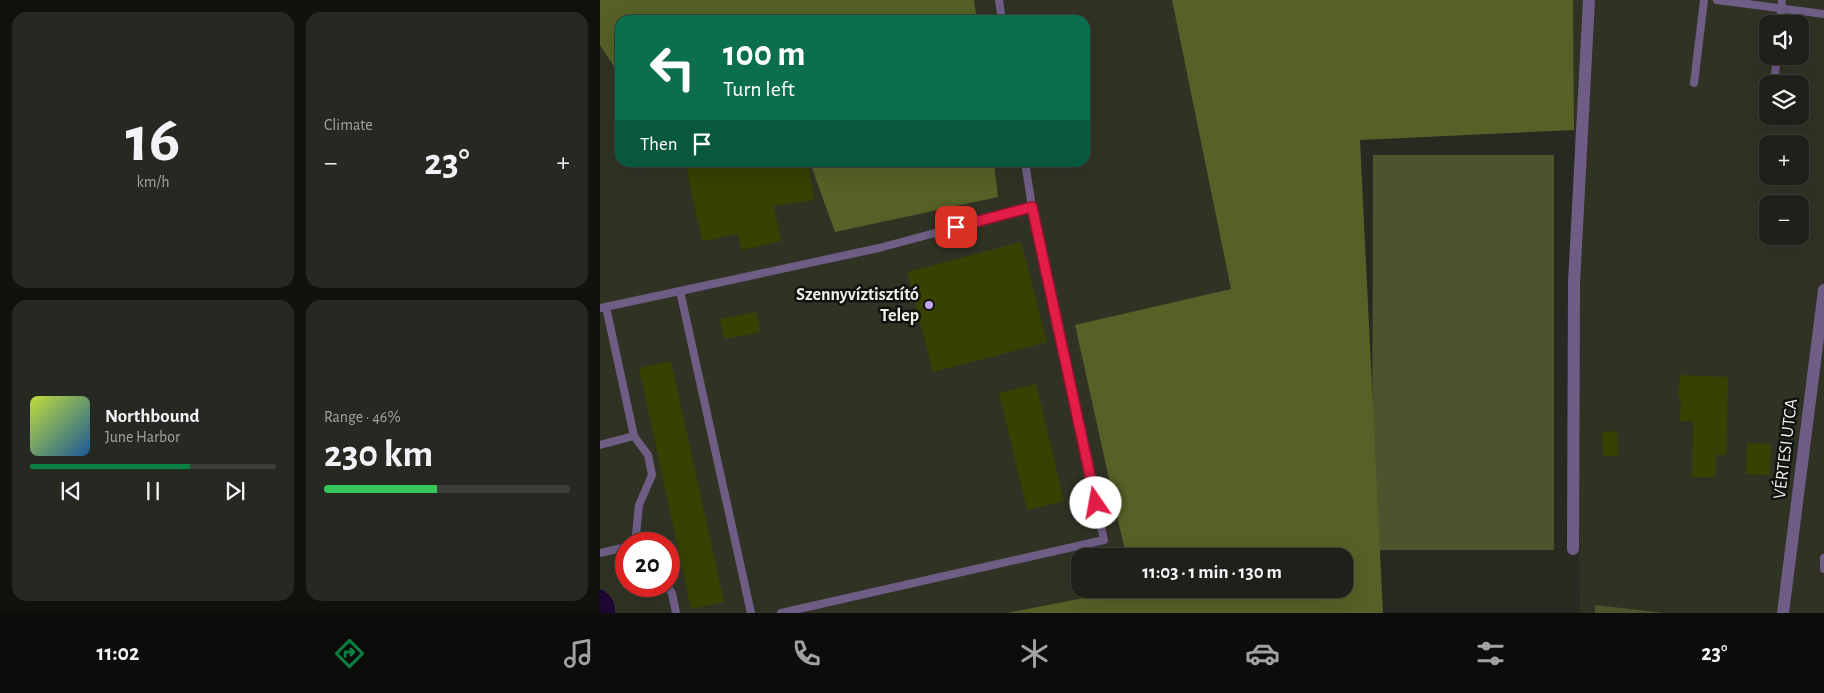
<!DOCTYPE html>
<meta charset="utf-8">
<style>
:root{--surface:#1e2019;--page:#262822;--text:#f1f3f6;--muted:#a1a3a2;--line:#3c3e38;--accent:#0b8043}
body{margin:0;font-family:"Alegreya Sans",sans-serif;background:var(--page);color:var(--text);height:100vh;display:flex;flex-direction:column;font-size:19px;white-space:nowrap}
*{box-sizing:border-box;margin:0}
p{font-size:16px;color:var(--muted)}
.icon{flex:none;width:28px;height:28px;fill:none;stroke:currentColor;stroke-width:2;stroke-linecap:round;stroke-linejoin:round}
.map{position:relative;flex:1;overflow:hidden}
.details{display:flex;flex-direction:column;gap:12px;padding:12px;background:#10120e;width:600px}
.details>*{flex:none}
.banner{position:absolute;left:15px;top:15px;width:475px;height:152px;border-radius:15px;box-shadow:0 5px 20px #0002,0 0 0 1px var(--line);background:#0b6e4f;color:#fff;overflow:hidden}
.tools{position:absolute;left:1159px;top:15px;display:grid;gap:10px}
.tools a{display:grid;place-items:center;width:50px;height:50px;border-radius:10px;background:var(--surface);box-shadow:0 5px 20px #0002,0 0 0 1px var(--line);font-size:25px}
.speed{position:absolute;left:15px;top:532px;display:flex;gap:10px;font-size:25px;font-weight:700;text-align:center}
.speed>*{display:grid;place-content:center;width:65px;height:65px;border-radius:50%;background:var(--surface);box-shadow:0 5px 20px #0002,0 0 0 1px var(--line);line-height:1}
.speed .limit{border:8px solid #d22;background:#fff;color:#111}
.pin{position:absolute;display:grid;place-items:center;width:42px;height:42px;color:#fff;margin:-21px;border-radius:10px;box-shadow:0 2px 8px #0006}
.me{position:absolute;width:55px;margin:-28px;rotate:348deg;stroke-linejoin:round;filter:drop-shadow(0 0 4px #0008)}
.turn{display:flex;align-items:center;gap:18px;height:105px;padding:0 25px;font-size:22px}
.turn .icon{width:65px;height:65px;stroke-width:2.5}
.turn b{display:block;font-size:35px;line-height:42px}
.then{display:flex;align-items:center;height:48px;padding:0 25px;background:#0003;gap:10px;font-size:19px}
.big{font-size:38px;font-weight:600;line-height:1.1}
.details .widget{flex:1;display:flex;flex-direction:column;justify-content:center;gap:8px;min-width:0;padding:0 18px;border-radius:15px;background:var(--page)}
.details .dial{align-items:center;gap:0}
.dial b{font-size:65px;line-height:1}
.song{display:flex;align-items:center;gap:15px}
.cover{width:60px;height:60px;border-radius:8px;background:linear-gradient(135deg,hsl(70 70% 55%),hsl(210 70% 35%))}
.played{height:5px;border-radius:2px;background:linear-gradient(90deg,var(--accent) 65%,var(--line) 65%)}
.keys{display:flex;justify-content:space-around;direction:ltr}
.heat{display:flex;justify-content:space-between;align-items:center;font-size:28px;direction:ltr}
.charge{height:8px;border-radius:4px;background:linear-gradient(90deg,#34c759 46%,var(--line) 0)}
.details .tiles{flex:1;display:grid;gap:12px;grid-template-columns:repeat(2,1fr)}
.trip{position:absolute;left:471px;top:548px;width:282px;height:50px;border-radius:15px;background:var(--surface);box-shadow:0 5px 20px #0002,0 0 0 1px var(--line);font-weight:600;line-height:50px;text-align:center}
.tab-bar{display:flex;height:80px;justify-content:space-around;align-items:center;background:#0c0d0a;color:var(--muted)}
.tab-bar .icon{width:35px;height:35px}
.tab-bar .selected{color:var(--accent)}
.tab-bar b{font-size:22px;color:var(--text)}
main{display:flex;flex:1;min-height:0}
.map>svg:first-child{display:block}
.built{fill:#303324;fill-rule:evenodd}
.green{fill:#4c542d}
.forest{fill:#566127}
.water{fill:#1c0632}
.building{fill:#384101}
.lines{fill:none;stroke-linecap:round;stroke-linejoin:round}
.lane{stroke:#6e5e86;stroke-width:8}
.street{stroke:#6e5e86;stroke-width:12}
.route-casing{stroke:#92132f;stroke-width:12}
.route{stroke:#e11d48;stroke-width:9}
.poi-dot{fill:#c5a7f1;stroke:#11120e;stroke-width:2}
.labels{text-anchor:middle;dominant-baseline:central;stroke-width:5;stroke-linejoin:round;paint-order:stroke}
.poi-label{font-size:18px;font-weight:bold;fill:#edeee8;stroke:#11120e;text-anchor:end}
.street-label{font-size:18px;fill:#edeee8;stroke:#11120e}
</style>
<main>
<section class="details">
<div class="tiles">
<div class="widget dial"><b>16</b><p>km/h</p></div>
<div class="widget"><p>Climate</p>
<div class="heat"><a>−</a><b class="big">23°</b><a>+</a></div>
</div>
<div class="widget">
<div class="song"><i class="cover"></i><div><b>Northbound</b><p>June Harbor</p></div></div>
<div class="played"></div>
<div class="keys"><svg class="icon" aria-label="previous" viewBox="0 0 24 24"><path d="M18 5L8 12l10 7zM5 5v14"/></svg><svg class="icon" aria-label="pause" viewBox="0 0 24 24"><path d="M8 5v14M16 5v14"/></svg><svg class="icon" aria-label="next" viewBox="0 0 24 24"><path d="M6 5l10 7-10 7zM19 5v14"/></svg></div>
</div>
<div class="widget"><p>Range · 46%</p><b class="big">230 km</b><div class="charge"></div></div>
</div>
</section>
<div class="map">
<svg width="1224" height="613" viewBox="0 0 1224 613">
<rect width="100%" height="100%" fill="#282a21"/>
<g class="built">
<path d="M374,0h198l59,289 -156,37 51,230h-46v33h49l-122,24h-407v-568l20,31v86l190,1 25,68 163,-35 -4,-33 91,-1v-142h-108zM26,544h43v42h-43z"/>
<path d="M973,0h251v613h-244zM1168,24h32v32h-32zM1168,84h32v32h-32zM1168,144h32v32h-32zM1168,204h32v32h-32z"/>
</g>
<g class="green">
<path d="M773,155h181v395h-182z"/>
<path d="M995,605l70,8h-70z"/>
</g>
<g class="forest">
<path d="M0,0h374l3,20h-357v56l-20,-31z"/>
<path d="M572,0h401l1,130 -214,10 23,473h-376l122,-24h216v-33h-219l-51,-231 156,-36z"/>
<path d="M210,163h184l4,34 -163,35z"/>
</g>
<path class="water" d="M0,589c10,4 16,13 15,24h-15z"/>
<g class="building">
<path d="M85,162h123l6,38 -40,6 7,35 -39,9 -4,-16 -36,7z"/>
<path d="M421,242l26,100 -114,30 -26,-100z"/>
<path d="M156,312l4,20 -36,7 -4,-20z"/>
<path d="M71,361l53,241 -33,7 -52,-241z"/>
<path d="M1080,375l48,2 -2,78h-10l-1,22h-23l1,-56h-13l1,-23h-3z"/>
<path d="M436,384l28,117 -37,9 -28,-117z"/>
<path d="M1017,431l1,25h-15l-1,-24z"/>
<path d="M1147,443l24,1 -2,31 -23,-1z"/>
</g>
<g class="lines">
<g class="lane">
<path d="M399,0l3,20"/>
<path d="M1117,0l107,14"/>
<path d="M1180,24l2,-24"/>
<path d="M1094,83l10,-83"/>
<path d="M1174,84l3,-28"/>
<path d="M6,307l28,129 14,19 4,20 -13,30 -3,30 2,9"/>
<path d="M0,308l80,-17"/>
<path d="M0,445l34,-9"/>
<path d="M0,553l26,-6"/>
<path d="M1224,558v11"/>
<path d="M67,586l5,7 4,20"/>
<path d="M151,613l-71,-322 199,-43 153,-41 -7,-45"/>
<path d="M181,613l323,-73 -72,-333"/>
</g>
<g class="street">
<path d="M973,549l1,-266 15,-283"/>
<path d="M1183,613l41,-323"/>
</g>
</g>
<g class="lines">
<defs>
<path id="route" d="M356,227l76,-20 64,296"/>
</defs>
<use href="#route" class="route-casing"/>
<use href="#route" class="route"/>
</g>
<circle class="poi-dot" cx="329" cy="305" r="5"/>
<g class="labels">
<g class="poi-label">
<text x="319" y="295">Szennyvíztisztító<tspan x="319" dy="21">Telep</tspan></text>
</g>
<g class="street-label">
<text transform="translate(1186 449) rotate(-83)">VÉRTESI UTCA</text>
</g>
</g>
</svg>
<div class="tools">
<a><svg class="icon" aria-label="sound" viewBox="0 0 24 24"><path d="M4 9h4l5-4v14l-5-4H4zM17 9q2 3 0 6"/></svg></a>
<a><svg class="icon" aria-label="layers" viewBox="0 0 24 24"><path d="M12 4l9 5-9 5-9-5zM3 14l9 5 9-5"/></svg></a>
<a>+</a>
<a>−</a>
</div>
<div class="speed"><div class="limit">20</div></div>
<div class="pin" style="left:356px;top:227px;background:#d93025"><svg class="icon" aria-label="arrive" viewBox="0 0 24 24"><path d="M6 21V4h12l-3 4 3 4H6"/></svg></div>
<svg class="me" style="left:496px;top:503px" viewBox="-20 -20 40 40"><circle r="19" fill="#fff"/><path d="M0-13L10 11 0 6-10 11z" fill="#e11d48"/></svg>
<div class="trip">11:03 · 1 min · 130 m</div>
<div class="banner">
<div class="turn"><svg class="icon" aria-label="left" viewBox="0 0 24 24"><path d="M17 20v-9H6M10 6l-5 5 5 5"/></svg><div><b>100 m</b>Turn left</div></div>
<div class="then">Then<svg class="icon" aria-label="arrive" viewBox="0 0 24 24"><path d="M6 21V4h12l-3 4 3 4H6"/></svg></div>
</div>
</div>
</main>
<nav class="tab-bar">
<b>11:02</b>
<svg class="icon selected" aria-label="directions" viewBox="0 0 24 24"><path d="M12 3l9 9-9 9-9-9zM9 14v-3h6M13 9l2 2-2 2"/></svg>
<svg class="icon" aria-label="music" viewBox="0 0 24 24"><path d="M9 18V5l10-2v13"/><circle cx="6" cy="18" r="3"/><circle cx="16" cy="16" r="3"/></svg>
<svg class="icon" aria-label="phone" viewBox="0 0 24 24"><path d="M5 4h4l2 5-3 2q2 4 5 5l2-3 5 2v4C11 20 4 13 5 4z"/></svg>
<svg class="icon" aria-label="climate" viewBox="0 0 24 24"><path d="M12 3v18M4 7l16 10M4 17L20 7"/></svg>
<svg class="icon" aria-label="car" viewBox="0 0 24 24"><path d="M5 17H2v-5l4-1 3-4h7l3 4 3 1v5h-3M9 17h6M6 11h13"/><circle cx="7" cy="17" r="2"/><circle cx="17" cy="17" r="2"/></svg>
<svg class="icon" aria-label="filters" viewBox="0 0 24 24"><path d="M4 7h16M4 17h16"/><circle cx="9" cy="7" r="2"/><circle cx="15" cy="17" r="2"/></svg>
<b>23°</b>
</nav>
